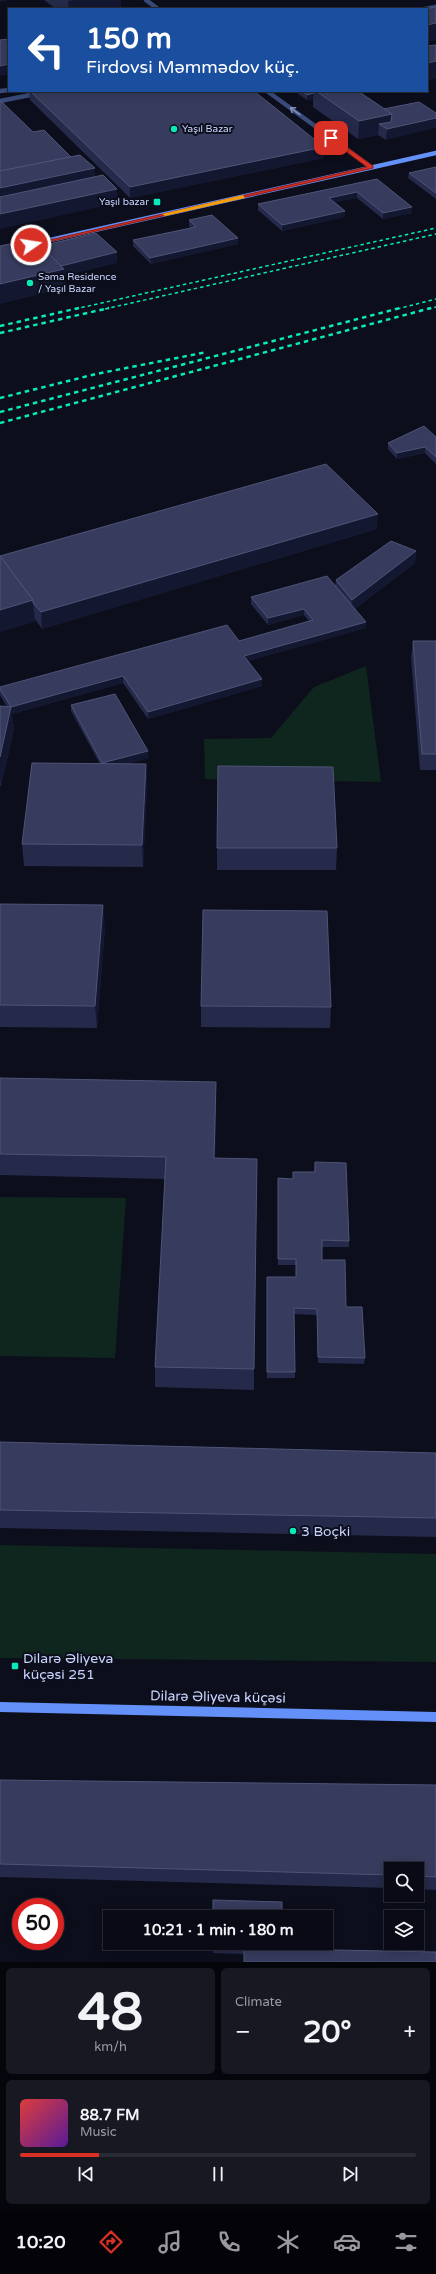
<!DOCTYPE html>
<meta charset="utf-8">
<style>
:root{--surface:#090a15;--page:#171822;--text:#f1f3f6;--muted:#999aa0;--line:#292b34;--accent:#d93025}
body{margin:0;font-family:"Varela Round",sans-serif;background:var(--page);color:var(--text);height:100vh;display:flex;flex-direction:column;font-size:15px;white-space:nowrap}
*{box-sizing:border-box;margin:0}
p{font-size:13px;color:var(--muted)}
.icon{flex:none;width:22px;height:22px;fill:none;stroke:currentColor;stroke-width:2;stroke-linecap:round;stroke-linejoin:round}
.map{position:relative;height:1962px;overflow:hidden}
.panel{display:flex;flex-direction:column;gap:6px;padding:6px;background:#05060c;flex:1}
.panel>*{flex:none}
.guide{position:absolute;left:8px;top:8px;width:420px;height:84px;border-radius:0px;box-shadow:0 2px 10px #0003,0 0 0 1px var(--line);background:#1a4fa0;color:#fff;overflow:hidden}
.tools{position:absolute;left:384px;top:1862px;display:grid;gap:8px}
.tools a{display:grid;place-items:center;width:40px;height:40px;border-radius:0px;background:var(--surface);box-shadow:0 2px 10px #0003,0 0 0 1px var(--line);font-size:20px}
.speed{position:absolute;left:12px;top:1898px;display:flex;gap:8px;font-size:20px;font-weight:700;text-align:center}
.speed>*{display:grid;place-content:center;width:52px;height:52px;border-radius:50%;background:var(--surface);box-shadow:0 2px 10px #0003,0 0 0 1px var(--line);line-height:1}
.speed .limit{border:6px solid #d22;background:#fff;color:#111}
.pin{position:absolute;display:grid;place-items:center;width:34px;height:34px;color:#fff;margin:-17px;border-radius:8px;box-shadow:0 2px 6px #0006}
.me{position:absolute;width:44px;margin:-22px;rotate:77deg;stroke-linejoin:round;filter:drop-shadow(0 0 3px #0008)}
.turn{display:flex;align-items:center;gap:14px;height:84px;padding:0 12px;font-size:18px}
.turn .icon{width:52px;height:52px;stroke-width:2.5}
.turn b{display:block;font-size:28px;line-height:34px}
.big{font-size:30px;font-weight:700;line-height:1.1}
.panel .widget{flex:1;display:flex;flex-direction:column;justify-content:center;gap:6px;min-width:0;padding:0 14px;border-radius:6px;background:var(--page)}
.panel .dial{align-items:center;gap:0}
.dial b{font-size:52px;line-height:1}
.song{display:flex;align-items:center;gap:12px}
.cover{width:48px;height:48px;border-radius:6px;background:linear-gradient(135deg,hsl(0 70% 55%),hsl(270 70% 35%))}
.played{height:4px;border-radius:2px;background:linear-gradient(90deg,var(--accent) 20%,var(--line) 20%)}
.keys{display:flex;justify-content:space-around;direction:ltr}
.heat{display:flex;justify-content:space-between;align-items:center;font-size:22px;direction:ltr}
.panel .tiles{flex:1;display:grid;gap:6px;grid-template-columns:1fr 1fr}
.widget:last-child{grid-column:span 2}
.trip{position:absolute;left:103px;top:1910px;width:230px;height:40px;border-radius:0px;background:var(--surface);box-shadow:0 2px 10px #0003,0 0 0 1px var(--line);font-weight:700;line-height:40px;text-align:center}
.tab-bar{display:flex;height:64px;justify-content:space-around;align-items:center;background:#040408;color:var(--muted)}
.tab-bar .icon{width:28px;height:28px}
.tab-bar .active{color:var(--accent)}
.tab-bar b{font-size:18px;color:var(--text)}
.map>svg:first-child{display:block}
.green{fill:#0f261e}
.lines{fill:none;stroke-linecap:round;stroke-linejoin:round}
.street{stroke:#394b7a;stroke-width:4.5}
.secondary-far1{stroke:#6490f9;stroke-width:4.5}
.secondary{stroke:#6490f9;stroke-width:10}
.rail-far1{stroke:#09eab9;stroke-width:1.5;stroke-dasharray:3.5 3;stroke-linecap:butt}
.rail{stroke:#09eab9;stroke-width:2.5;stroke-dasharray:4.5 4;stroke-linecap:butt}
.wall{fill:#252a4a}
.shaded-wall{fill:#141730}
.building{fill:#373c5e;stroke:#4e5477}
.oneway{stroke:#8190bc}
.route{fill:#d93025;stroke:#8d1f18}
.slow{fill:#f59e0b}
.poi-dot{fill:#09eab9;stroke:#0c0e1c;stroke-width:1.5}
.labels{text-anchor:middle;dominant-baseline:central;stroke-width:4;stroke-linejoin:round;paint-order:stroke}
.far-poi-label{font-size:10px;fill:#c9d4fd;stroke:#0c0e1c;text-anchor:start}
.near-poi-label{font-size:14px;fill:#c9d4fd;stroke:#0c0e1c;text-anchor:start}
.near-street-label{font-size:14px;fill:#c9d4fd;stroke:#0c0e1c}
</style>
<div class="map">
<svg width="436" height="1962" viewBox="0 0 436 1962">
<rect width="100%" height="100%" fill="#0c0e1c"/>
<g class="green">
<path d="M366,666l15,116 -176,-3 -1,-40 67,-1 43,-51z"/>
<path d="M0,1197l126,1 -11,160 -115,-2z"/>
<path d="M0,1545l436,9v108l-436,-4z"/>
</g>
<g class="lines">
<g class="street">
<path d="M146,0l12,9"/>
<path d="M425,9l11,-2"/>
<path d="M0,91l9,-1"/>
<path d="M267,91l104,76"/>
<path d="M0,101l50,-10"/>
</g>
<path class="secondary-far1" d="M28,245l408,-92"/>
<path class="secondary" d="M0,1707l436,10"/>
<g class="rail-far1">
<path d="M75,309l361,-81"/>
<path d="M105,309l331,-75"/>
<path d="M397,309l39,-10"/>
<path d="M428,309l8,-2"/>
</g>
<g class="rail">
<path d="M0,326l79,-18"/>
<path d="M0,333l109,-25"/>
<path d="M0,398l96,-24 111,-22"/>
<path d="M0,412l400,-104"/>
<path d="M0,423l431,-115"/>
</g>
</g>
<g class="wall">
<path d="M44,0h77v8l-7,1h-58z"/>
<path d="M29,91h225l70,56v11l-194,40 -100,-98z"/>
<path d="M294,91h64l26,18 35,-7 -33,38 -8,-5 -20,4 -45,-32v-8l-6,1z"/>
<path d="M436,167v32l-28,-21 1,-5z"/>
<path d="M377,179l35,34 -29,6 -26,-21 -22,4 10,9v6l-63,14 -24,-21v-6z"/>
<path d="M189,220l49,24 -87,20 -18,-18v-6l58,-12 -2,-2z"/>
<path d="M436,437v27l-11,-11 -28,6 -9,-10v-6z"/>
<path d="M377,529l-335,100 -7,-10v3l-35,-66z"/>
<path d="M416,551l-1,12 -60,46 11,19 -118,33 14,18v7l-114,33 -25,-36 -111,31 2,15 -13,57h-1v-80l7,1 -7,-12v-8l239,-46 70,-20 -5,-6 -36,10 -17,-21v-7l84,-11 1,-6z"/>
<path d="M413,641h23v129h-16l-9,-113z"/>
<path d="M71,705l78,53 -24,6h21l1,22 -4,81 -119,-1 -2,-22 78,-80 -29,-53z"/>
<path d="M217,848h120l-1,22h-119z"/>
<path d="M0,904l105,23 -8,101 -97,-1z"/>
<path d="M201,1006l130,1 -1,21 -129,-1z"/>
<path d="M0,1078l216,26 -1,54 39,211v21l-99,-3v-20l10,-188 -165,-4z"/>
<path d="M315,1162l34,79v6h-27v13l24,47 19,51 -1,6 -46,-1 -1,-48 -23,-1 1,64h-28v-95l29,-6v-12h-18v-80l15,-6v-7h21z"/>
<path d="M0,1442l436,11v84l-436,-9z"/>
<path d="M0,1780l436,5v105l-19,-1v-20h-26v19l-391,-11z"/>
<path d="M213,1943l70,6 -39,5 -31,-1z"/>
</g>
<g class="shaded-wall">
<path d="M0,0h10l-10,2z"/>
<path d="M73,0h48v8l-7,1h-45l-1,-8z"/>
<path d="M436,23v17l-9,2v-17z"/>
<path d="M436,61v18l-9,1v-17z"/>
<path d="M9,64v10l-9,2v-10z"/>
<path d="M314,93l-1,6 -6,1v-5z"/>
<path d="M392,114l44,4v10l-50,12 1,-11 -8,-5 -1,11 -20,4 1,-18z"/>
<path d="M324,147v11l-194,40v-11z"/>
<path d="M95,168v14l-95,20v-14z"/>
<path d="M117,189l1,14 -118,26v-15z"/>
<path d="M357,192v6l-28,6v-6z"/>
<path d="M412,207v6l-29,6v-6z"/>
<path d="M345,211v6l-63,14v-6z"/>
<path d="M238,238v6l-87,20 -1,-6z"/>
<path d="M117,252v11l-52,13 1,12 -66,16v-20l55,-17z"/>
<path d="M425,447v6l-28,6v-6z"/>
<path d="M378,514l-1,15 -335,100 -1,-17z"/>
<path d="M416,551l-1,12 -64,49 1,-12z"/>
<path d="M33,600l2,22 -35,10v-22z"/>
<path d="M304,609v6l-36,10v-7z"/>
<path d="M366,622v6l-123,35 1,-7z"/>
<path d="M123,676v7l-111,31 2,15 -13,57 -1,-8v-21l11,-50z"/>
<path d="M262,679v7l-114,33v-7z"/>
<path d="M148,751l1,7 -46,11 -1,-6z"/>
<path d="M146,764l1,22 -4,81 -1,-22z"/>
<path d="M103,905l2,22 -8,101 -2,-22z"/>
<path d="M216,1082v22l-2,76v-22z"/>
</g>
<g class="building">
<path d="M436,7v16l-9,2v-16h-2z"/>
<path d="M9,39v25l-9,2v-26z"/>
<path d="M436,45v16l-9,2v-17z"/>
<path d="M30,91h224l70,56 -194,40z"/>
<path d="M302,91h12v2l-7,2z"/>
<path d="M316,91h42l34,23 -33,7z"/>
<path d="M0,102h2l31,30 11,-2 27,27 -71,14z"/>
<path d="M419,102l17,11v5l-49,11 -8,-5 12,-2 1,-8 -8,-5z"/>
<path d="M80,155l15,13 -95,20v-17z"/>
<path d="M436,167v26l-27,-20z"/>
<path d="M103,175l14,14 -117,25v-17z"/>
<path d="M377,179l35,28 -29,6 -26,-21 -28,6 16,13 -63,14 -24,-21z"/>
<path d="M212,215l26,23 -88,20 -17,-18 63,-13 -7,-7z"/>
<path d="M96,233l21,19 -56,14 -20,-20z"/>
<path d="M34,239l30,30 -64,15v-38z"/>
<path d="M424,426l12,11v20l-11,-10 -28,6 -9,-10z"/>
<path d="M326,464l52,50 -337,98 -8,-9v-3l-33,-44z"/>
<path d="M391,541l25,10 -64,49 -16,-20z"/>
<path d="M0,556l33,44 -33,10z"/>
<path d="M327,576l39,46 -122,34 18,23 -114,33 -25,-36 -112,31 -11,-18v-2l227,-62 12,16 74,-21 -9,-11 -36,9 -17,-21z"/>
<path d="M413,641h23v113h-14z"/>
<path d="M115,694l33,57 -46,12 -31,-58z"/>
<path d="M0,706l11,1 -11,50z"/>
<path d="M32,763l114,1 -4,81 -120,-1z"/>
<path d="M218,766l115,1 4,81h-120z"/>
<path d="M0,904l103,1 -8,101 -95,-1z"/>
<path d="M203,910l124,1 4,96 -130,-1z"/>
<path d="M0,1078l216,4 -2,76 43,1 -3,210 -99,-2 11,-210 -166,-3z"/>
<path d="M315,1162l31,1 3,78 -27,-1v20h23l1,47h16l3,51 -47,-1 -1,-48 -23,-1 1,64h-28v-95h29v-18h-18v-81l15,1v-7h22z"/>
<path d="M0,1442l436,11v65l-436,-8z"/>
<path d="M0,1780l436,5v92l-19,-1v-7h-26v6l-391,-11z"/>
<path d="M213,1900l69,2v15h-69z"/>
<path d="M213,1943h70v6l153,3v10h-192v-13l-31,-1z"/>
</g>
<defs><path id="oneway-shaft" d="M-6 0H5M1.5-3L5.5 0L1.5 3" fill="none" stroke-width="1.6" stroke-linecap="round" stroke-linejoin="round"/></defs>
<use class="oneway" href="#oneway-shaft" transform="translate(295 111) rotate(-144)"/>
<path class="route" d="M329,137h4l40,29v2l-342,78 -3,-1 339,-78 -38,-28z"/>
<path class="slow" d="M243,195l2,3 -80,18 -3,-2z"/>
<g class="poi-dot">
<circle cx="174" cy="129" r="4"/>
<rect x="153" y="198" width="8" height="8" rx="2"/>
<circle cx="30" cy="283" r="4"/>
<circle cx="293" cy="1531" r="4"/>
<rect x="11" y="1662" width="8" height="8" rx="2"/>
</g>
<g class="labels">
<g class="far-poi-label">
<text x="182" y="129">Yaşıl Bazar</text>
<text x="149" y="202" text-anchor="end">Yaşıl bazar</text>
<text x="38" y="277">Səma Residence<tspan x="38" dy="12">/ Yaşıl Bazar</tspan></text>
</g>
<g class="near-poi-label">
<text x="301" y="1531">3 Boçki</text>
<text x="23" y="1658">Dilarə Əliyeva<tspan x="23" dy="16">küçəsi 251</tspan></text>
</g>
<g class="near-street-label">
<text transform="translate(218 1697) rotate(1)">Dilarə Əliyeva küçəsi</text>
</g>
</g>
</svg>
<div class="tools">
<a><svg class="icon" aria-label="search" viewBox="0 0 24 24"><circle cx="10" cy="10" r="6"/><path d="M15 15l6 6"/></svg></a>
<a><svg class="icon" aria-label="layers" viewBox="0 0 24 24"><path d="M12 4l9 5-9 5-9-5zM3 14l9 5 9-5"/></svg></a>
</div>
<div class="speed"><div class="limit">50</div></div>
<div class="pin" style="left:331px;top:138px;background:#d93025"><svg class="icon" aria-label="arrive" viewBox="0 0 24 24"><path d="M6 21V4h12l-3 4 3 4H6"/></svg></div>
<svg class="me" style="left:31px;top:245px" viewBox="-20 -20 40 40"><circle r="17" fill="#d93025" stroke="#fff" stroke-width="3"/><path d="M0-11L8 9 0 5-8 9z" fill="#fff"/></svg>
<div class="trip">10:21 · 1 min · 180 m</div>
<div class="guide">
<div class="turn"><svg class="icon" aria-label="left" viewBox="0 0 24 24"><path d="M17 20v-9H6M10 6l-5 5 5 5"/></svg><div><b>150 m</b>Firdovsi Məmmədov küç.</div></div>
</div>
</div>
<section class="panel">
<div class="tiles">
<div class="widget dial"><b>48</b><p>km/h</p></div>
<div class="widget"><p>Climate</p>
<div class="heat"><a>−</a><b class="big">20°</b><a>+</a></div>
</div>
<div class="widget">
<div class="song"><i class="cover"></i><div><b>88.7 FM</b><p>Music</p></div></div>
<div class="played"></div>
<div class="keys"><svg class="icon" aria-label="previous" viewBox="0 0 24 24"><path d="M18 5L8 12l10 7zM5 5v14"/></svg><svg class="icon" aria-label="pause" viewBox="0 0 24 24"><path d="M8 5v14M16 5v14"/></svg><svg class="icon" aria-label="next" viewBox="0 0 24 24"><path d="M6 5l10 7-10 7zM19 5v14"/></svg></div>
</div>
</div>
</section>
<nav class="tab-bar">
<b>10:20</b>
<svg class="icon active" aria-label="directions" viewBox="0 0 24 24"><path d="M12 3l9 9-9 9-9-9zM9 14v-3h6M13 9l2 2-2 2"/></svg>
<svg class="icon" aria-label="music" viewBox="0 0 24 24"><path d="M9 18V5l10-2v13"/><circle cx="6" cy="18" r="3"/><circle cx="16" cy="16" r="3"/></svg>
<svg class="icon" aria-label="phone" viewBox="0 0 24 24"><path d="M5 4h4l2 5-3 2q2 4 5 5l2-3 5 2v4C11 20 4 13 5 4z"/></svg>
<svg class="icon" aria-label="climate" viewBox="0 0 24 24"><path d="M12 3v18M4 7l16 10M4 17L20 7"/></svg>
<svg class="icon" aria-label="car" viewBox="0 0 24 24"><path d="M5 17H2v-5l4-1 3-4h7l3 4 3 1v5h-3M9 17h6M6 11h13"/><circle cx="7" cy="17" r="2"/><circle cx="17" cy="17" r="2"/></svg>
<svg class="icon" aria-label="filters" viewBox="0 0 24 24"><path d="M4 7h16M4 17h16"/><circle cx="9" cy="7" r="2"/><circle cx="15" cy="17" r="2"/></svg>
</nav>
